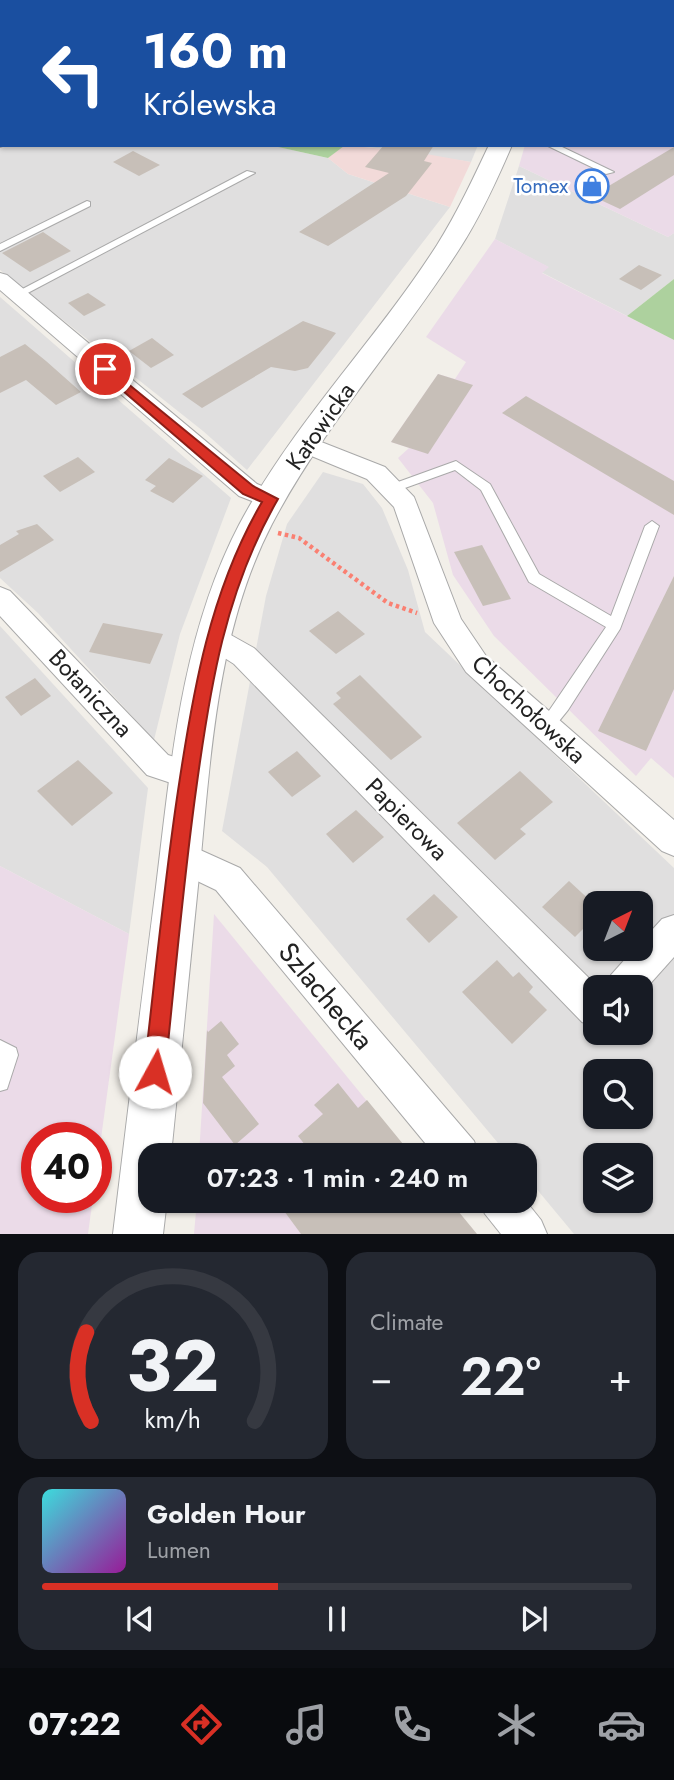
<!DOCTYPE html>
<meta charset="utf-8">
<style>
:root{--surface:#171b24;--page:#242831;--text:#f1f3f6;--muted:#9ea1a6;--line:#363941;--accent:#d93025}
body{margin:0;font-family:Jost,sans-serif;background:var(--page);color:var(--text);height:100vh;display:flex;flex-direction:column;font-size:26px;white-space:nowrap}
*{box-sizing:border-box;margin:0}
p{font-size:23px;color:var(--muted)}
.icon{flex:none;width:38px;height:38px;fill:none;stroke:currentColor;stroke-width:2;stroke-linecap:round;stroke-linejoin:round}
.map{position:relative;height:1234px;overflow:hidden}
.drawer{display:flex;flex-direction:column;gap:18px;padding:18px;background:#0d0f14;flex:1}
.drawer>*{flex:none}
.top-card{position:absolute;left:0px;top:0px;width:676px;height:147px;box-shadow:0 2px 5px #0004;background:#1a4fa0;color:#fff;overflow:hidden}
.needle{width:46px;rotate:42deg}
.tools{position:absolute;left:583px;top:891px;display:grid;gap:14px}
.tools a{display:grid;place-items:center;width:70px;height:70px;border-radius:14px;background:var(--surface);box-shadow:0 2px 5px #0004;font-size:35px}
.speed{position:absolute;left:21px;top:1122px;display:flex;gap:14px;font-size:35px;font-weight:700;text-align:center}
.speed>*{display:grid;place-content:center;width:91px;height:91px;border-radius:50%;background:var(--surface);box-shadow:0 2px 5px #0004;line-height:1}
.speed .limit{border:10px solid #d22;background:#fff;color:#111}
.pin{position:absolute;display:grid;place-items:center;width:60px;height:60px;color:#fff;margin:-30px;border:4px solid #fff;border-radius:50%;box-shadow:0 2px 7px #0007}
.me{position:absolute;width:77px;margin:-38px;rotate:6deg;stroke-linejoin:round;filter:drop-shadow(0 0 5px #0008)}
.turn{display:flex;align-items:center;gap:24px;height:147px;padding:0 28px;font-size:32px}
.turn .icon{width:91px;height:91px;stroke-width:2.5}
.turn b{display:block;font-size:49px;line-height:60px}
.big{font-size:52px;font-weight:600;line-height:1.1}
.drawer .widget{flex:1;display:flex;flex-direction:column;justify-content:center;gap:10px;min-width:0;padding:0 24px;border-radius:21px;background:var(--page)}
.drawer .dial{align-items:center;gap:0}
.dial svg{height:182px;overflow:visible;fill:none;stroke:var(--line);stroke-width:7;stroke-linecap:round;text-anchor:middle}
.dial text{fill:var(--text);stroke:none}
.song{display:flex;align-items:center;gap:21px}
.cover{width:84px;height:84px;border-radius:10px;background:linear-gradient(135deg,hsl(180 70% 55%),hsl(300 70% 35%))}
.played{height:7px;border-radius:4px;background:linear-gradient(90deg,var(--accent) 40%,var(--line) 40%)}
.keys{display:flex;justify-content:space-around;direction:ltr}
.heat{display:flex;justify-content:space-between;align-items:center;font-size:38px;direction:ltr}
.drawer .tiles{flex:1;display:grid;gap:18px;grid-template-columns:1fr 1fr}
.widget:last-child{grid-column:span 2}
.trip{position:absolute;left:138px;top:1143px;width:399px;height:70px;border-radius:21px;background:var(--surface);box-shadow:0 2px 5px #0004;font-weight:600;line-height:70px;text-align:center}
.tabs{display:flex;height:112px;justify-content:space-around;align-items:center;background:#090b0e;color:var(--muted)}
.tabs .icon{width:49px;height:49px}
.tabs .selected{color:var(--accent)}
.tabs b{font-size:32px;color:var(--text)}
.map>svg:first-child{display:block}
.residential{fill:#e0dfdf;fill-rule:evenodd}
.commercial{fill:#f2dad9}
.industrial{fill:#ebdbe8}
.forest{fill:#add19e}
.building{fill:#c7bfb8}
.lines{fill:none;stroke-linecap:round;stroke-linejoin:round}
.service-casing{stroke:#a9a9a9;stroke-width:2}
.minor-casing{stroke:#a9a9a9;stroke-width:2}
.tertiary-casing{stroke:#a9a9a9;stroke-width:2}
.path{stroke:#fa8072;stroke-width:4.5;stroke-dasharray:3.5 3.5;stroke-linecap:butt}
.service{fill:#fff;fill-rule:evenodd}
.minor{fill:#fff;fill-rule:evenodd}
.tertiary{fill:#fff;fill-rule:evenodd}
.route{fill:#d93025;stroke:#8d1f18;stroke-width:2}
.labels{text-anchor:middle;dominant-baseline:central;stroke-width:5;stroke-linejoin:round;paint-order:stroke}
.far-shop-label{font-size:21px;fill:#366cbe;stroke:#fff;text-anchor:end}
.street-label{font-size:24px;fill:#222;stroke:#fff}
.near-street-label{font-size:28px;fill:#222;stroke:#fff}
</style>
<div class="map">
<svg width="674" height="1234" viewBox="0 0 674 1234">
<rect width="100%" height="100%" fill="#f2efe9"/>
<g class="residential">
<path d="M73,0h323l4,2h-327z"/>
<path d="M0,51l2,94h267l59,13 20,16 102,33 -203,263 -44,-39 -203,-161z"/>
<path d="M357,145h121l-7,17z"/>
<path d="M519,166l149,71 6,-4v46l-47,37 -86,-44 7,-5 -53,-28z"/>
<path d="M0,297l231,201 -51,136 -26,106 -116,-127 -38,-35z"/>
<path d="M323,472l40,12 19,24 26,62 17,62 249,236v366h-100l-49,-59v-20h-17l-241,-288 -45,-36 44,-235 21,-72zM595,903h45v45h-45zM595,987h45v45h-45zM595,1071h45v45h-45zM595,1155h45v45h-45z"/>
<path d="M0,626l148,162 -19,146 -129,-68z"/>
</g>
<path class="commercial" d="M343,145l72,7 56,10 -21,45 -102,-33 -20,-16z"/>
<g class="industrial">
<path d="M674,130v103l-6,4 -149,-71 6,-21h149z"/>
<path d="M495,239l54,28 -7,6 132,67v438l-23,-20 -15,18 -142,-140 -41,-61 -20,-72 -35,-45 11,-10 -18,-6 47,-68 17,5 11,-17 -40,-25z"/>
<path d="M0,866l129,68 -33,241v-37h-59v59h56l-5,37h-88z"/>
<path d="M214,914l197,241h-212z"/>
<path d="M197,1200l252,1 27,33h-282z"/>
</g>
<g class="forest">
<path d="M269,145h74l1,1 -16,12z"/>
<path d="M674,279v61l-47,-24z"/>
</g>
<g class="building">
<path d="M384,145h50l-10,16 8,2 -26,33 -78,50 -29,-14 90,-59 -24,-6z"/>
<path d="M674,147v28l-54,34 -28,-13z"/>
<path d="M133,151l27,14 -21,11 -26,-14z"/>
<path d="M43,232l28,19 -41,21 -28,-19z"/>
<path d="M639,265l23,10 -21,15 -22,-11z"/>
<path d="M88,293l18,12 -22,11 -16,-13z"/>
<path d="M303,321l33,12 -28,35 -13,3 -24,-4 -69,41 -20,-14z"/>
<path d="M152,338l22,17 -23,13 -22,-17z"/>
<path d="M25,344l21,17 35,31 -25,13 -30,-25 -26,13v-36z"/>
<path d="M438,374l35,11 -45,69 -37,-12z"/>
<path d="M526,396l148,85v34l-172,-102z"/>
<path d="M78,457l17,15 -35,20 -17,-16z"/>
<path d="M169,458l34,18 -30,27 -23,-12 6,-5 -11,-6z"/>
<path d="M37,524l17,16 -54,32v-27l19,-11 -3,-3z"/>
<path d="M482,545l29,54 -28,7 -29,-54z"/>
<path d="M674,576v113l-28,62 -48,-20z"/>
<path d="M338,611l27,23 -29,20 -27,-23z"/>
<path d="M103,623l60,11 -13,30 -61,-12z"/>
<path d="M360,675l62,62 -31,23 -58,-56 8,-6 -5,-5z"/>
<path d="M35,678l16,18 -30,20 -16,-19z"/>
<path d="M297,751l24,25 -29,21 -24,-25z"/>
<path d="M78,760l35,33 -41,33 -35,-35z"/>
<path d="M520,771l33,31 -33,27 6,5 -31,26 -38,-37z"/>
<path d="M356,810l28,27 -31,26 -27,-29z"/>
<path d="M569,881l26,24v12l-20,20 -33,-30z"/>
<path d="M434,894l24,23 -29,26 -23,-24z"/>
<path d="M497,960l16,17 6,-5 14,15 -4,5 18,18 -35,34 -50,-52z"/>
<path d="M221,1021l18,23 -12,11 8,11 -13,11 37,47 -24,21 -32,-42 4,-73 1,2z"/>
<path d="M338,1083l20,25 9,-8 45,55h-99l-15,-19 25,-22 -9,-9z"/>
<path d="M276,1200h173l28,34h-176z"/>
</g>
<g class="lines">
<defs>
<g id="service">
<path d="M278,0h12l-14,2z"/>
<path d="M2,83v6l-2,1v-6z"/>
<path d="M2,140v5h3l-5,2z"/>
<path d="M546,145h12l56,27 -8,2z"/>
<path d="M247,171l8,2 -233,123 -4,1 -5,-3z"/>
<path d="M87,201l3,1v4l-90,45v-7z"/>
<path d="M456,461l34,23 49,90 72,42 34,-90 7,-5 7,5 -39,103 -52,81 -17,21 -5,2 -5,-2 -3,-4 68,-100 -77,-45 -48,-92 -26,-20 -64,23 -6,-4 2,-3z"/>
<path d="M0,1040l16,8 2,7 -11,34 -7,2z"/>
</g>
<g id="minor">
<path d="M400,0h18l2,2h-18z"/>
<path d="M0,273l7,2 250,209 22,9 4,6 -4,6 -9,3 -31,-12 -239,-206z"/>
<path d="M306,436l79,31 29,30 47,122 25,37 188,164v36l-12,-5 -196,-179 -32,-49 -40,-116 -27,-28 -70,-29 -3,-6 3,-6z"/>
<path d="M0,587l10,4 158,164 32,10 5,10 -5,10 -11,4 -42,-14 -147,-159z"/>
<path d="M213,625l41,23 344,339h-3v40l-13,-5 -348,-358 -31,-20 -4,-8 4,-8z"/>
<path d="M178,840l62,28 234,273 5,14h-44l-219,-265 -50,-24 -4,-11 4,-11z"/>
<path d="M674,915v42l-34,38v-8h-34l5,-12 24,-27h5v-5l22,-24z"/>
<path d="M479,1200h46l16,20 6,14h-46l-16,-20z"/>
</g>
<g id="tertiary">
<rect x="528" y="0" width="20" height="2"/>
<path d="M489,145h23c-15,35 -31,70 -52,103 -60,94 -136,177 -188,276 -54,104 -61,227 -72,342 -10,96 -19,193 -29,289h-21v45h17l-4,34h-50c14,-116 28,-231 43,-347 15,-122 25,-251 83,-362 54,-102 136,-183 198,-280 20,-32 36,-66 52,-100z"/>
</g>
</defs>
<use href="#service" class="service-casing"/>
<use href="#minor" class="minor-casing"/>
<use href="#tertiary" class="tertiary-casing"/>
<path class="path" d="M278,533l21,5 89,65 29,10"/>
<use href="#service" class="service"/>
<use href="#minor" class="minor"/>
<use href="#tertiary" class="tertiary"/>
</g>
<path class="route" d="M105,365l148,121 25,13c-53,92 -68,188 -82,291 -13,94 -21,188 -31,282l-3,7 -7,3 -8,-3 -3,-7c11,-94 20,-188 34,-281 15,-101 32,-200 84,-289l-19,-8 -142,-122 -2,-3z"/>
<defs>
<symbol id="shop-ring" viewBox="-11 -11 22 22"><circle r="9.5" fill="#fff" stroke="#3f7fe0" stroke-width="1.5"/><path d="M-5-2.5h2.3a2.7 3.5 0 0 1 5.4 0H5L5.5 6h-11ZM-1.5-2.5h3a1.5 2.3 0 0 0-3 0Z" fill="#3f7fe0"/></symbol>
</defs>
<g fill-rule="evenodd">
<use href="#shop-ring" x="573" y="167" width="38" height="38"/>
</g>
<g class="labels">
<g class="far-shop-label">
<text x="568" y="186">Tomex</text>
</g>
<g class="street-label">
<text transform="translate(320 426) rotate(-55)">Katowicka</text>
<text transform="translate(91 693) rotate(47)">Botaniczna</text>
<text transform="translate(529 709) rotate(43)">Chochołowska</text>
<text transform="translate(407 819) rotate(45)">Papierowa</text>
</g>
<g class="near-street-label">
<text transform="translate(326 996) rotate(50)">Szlachecka</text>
</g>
</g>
</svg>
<div class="tools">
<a><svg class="needle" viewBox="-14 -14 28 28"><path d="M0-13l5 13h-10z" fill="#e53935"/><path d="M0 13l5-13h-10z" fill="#9ea1a6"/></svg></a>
<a><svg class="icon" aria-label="sound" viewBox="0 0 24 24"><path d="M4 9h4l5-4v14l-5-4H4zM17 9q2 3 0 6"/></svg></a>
<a><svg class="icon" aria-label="search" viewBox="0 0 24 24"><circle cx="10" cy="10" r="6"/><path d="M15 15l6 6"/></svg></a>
<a><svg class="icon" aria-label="layers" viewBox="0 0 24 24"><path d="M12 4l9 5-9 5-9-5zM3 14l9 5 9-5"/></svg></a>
</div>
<div class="speed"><div class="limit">40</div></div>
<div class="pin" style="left:105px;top:369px;background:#d93025"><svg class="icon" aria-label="arrive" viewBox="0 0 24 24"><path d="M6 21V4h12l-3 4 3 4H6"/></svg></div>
<svg class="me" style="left:155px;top:1072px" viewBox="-20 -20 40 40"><circle r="19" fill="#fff"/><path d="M0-13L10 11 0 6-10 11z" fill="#d93025"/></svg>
<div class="trip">07:23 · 1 min · 240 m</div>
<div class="top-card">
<div class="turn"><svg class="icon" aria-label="left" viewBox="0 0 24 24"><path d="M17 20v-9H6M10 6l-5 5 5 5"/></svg><div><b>160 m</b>Królewska</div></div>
</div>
</div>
<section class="drawer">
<div class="tiles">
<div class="widget dial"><svg viewBox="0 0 100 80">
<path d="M14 69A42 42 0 1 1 86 69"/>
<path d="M14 69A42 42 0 0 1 12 30" stroke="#d93025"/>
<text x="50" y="56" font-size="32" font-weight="700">32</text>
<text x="50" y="72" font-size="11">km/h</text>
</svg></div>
<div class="widget"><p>Climate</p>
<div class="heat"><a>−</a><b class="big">22°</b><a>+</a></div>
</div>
<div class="widget">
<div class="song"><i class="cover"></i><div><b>Golden Hour</b><p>Lumen</p></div></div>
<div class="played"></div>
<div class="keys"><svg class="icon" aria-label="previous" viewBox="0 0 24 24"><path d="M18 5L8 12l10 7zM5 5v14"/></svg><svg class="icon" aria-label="pause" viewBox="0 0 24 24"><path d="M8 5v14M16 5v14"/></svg><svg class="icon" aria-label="next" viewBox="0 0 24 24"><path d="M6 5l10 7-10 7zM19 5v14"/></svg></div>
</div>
</div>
</section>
<nav class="tabs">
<b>07:22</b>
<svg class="icon selected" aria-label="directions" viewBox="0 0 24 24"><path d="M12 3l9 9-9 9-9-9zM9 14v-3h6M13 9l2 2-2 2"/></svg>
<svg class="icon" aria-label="music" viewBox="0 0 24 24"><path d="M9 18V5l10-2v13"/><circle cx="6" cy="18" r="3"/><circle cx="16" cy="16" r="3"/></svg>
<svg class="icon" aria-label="phone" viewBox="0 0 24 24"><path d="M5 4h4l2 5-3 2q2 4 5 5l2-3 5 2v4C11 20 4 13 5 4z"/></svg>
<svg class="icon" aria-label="climate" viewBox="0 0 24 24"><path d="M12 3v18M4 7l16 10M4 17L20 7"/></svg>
<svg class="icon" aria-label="car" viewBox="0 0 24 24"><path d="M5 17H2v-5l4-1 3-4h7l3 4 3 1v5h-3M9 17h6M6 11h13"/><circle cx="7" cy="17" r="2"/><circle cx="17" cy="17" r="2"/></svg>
</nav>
